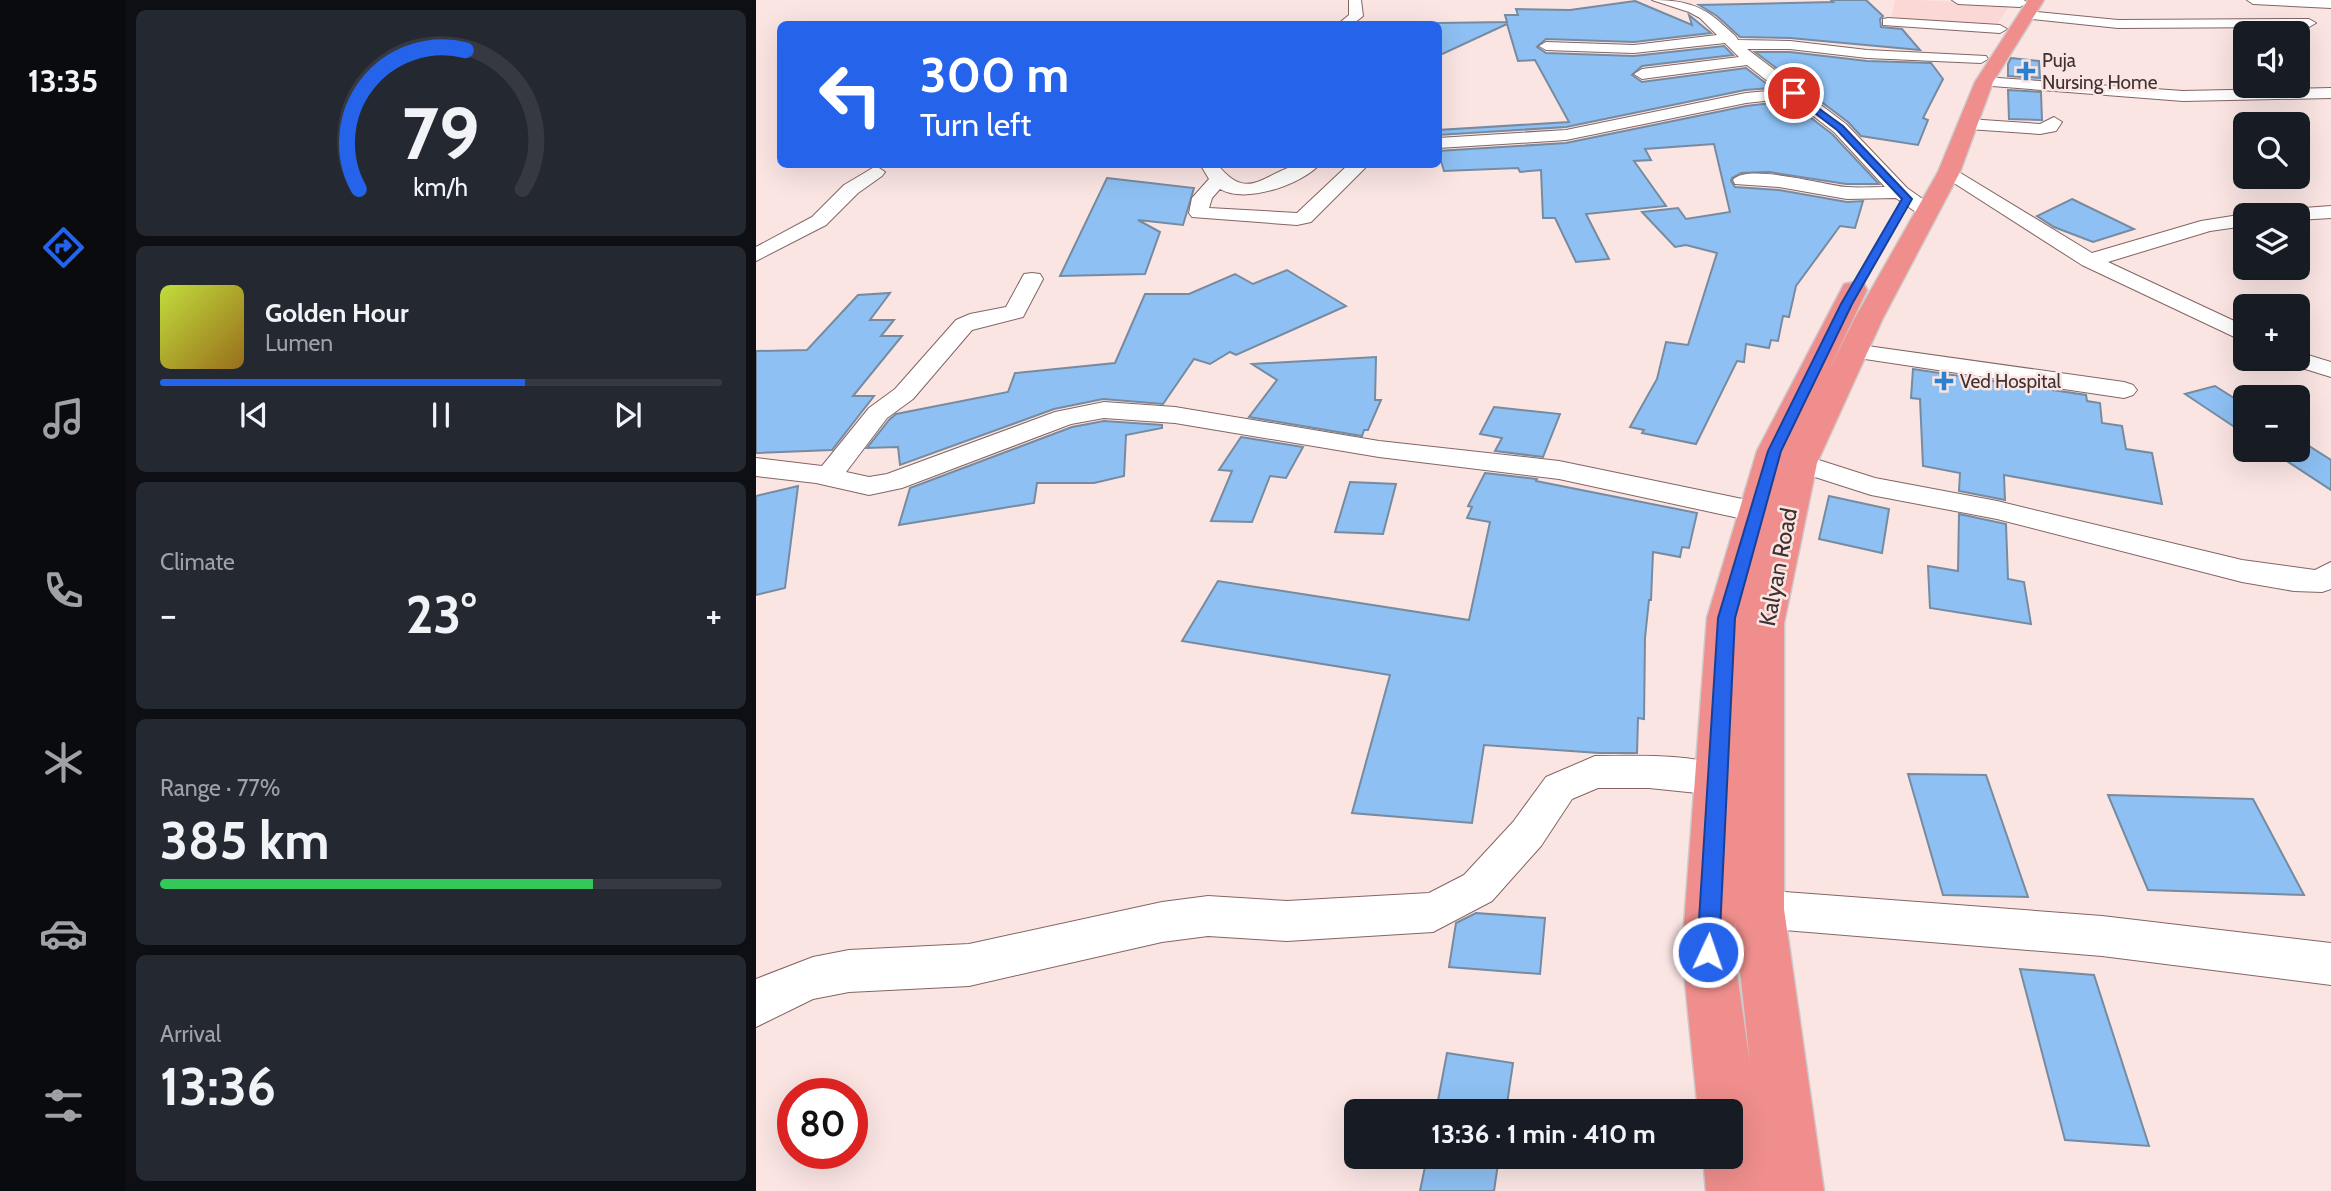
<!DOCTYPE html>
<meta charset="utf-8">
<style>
:root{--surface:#171b24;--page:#242831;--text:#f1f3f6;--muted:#9ea1a6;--line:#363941;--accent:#2563eb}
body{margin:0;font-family:Cabin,sans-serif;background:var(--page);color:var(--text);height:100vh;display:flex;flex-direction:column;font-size:26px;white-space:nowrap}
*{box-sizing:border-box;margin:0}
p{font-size:23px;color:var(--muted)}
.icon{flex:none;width:38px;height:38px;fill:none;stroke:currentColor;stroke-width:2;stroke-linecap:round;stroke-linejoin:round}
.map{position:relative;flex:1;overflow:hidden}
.details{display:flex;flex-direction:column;gap:10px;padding:10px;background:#0d0f14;width:630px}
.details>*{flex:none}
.hud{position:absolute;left:21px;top:21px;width:665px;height:147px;border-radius:10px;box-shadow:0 7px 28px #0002;background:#2563eb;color:#fff;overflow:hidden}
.buttons{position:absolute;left:1477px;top:21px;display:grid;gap:14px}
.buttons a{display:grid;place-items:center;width:77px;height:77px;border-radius:10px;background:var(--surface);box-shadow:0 7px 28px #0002;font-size:35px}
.speed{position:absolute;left:21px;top:1078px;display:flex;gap:14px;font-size:35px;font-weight:700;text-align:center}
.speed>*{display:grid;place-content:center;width:91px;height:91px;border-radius:50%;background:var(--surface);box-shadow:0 7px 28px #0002;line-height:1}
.speed .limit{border:10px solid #d22;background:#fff;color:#111}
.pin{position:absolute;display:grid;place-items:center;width:60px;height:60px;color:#fff;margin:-30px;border:4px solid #fff;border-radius:50%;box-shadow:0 2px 7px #0007}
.me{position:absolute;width:77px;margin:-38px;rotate:3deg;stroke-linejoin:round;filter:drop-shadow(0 0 5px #0008)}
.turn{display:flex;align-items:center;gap:24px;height:147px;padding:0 28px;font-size:32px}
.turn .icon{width:91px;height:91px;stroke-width:2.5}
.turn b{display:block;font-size:49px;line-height:60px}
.big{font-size:52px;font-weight:700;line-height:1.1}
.details .widget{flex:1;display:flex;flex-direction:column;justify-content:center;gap:10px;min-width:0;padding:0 24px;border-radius:10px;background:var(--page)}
.details .dial{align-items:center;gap:0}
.dial svg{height:182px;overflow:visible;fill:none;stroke:var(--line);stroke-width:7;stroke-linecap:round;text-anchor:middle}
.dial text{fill:var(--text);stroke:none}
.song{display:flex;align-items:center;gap:21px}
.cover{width:84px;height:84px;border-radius:10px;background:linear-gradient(135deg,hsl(70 70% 55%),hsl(40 70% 35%))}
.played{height:7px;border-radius:4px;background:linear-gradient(90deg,var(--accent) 65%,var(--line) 65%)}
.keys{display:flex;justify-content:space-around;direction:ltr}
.heat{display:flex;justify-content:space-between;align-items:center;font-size:38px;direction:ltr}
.charge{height:10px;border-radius:5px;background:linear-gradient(90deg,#34c759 77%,var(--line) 0)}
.trip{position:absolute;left:588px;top:1099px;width:399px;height:70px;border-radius:10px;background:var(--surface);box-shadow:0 7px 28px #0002;font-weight:700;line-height:70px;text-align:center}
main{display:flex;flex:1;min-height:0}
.tab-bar{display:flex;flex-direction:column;width:126px;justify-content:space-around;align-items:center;background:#090b0e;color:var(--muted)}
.tab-bar .icon{width:49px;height:49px}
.tab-bar .on{color:var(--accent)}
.tab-bar b{font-size:32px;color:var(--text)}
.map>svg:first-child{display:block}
.built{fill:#fbd8d5}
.building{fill:#8ec0f3;stroke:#778ba0;stroke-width:2}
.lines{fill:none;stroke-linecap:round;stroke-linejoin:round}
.minor-casing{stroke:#846563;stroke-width:2}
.trunk-casing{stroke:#cdc9c9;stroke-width:3}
.minor{fill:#fff;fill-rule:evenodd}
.trunk{fill:#ef8e8c;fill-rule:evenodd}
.route{fill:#2563eb;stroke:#184099;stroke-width:2}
.poi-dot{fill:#2981cf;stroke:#fae5e3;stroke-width:2.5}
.labels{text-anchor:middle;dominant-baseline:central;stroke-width:5;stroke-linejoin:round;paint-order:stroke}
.far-poi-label{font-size:19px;fill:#3e3130;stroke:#fae5e3;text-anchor:start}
.street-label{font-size:23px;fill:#3e3130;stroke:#fae5e3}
</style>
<main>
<nav class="tab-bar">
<b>13:35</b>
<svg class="icon on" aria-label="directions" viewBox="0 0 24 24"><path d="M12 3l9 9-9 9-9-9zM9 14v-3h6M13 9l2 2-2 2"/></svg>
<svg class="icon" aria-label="music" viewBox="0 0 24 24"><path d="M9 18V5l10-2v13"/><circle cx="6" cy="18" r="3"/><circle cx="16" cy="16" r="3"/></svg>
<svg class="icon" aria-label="phone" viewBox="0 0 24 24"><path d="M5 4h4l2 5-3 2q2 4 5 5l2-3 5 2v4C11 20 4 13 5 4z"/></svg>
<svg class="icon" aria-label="climate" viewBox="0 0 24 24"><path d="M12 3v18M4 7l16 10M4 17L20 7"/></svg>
<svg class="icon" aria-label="car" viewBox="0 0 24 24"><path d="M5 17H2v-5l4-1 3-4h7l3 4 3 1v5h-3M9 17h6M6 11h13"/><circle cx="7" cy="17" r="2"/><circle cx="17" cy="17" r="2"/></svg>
<svg class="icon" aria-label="filters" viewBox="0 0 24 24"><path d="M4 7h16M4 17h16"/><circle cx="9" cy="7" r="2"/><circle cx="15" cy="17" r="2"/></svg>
</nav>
<section class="details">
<div class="widget dial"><svg viewBox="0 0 100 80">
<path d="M14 69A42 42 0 1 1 86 69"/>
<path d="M14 69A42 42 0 0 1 61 8" stroke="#2563eb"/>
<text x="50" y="56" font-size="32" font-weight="700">79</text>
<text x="50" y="72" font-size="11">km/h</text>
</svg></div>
<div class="widget">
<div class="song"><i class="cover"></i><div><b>Golden Hour</b><p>Lumen</p></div></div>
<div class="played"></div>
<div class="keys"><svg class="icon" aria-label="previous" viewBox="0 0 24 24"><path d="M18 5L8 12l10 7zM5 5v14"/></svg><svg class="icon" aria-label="pause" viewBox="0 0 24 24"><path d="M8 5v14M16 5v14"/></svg><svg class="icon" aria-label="next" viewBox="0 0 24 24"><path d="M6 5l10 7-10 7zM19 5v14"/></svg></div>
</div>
<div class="widget"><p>Climate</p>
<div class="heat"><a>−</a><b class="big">23°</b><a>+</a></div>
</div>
<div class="widget"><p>Range · 77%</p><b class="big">385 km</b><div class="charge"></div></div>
<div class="widget"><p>Arrival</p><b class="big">13:36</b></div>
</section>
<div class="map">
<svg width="1575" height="1191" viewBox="0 0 1575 1191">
<rect width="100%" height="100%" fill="#fae5e3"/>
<path class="built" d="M1139,0h23l93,4 -16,23 -104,-7z"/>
<g class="building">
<path d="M1075,0h35l17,16 -3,3 1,8 21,2 18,21 -130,-12 -50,-1 -23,-21 -18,-11 134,-3z"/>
<path d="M879,1l57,24 -3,-10 22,18 -77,9 -88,-3 -9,8 9,6 88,3 90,-10 9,9 -91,11 -10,9 10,7 104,-14 26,20 -27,2 -179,37 -128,8v-5l131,-8 -34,-62 -17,1 -11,-37 -69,32v-33l69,-1 -2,-7h13l-2,-6 54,1z"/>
<path d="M999,52h35l77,9 64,2 12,16 -20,39 5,2 -10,25 -57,-9 -13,-14z"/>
<path d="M1255,58l28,3 1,17 -32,-2v-12z"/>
<path d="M1252,90l33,2 1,28 -33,-1z"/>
<path d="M1033,101l43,33 47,50h-33l-77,-12 -28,1 -9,5 -1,3 4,6 44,3 68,12 16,-1 -8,27 -15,-2 -44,60 -7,31 -6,-1 -5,25 -7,-1 -2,8 -23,-4 -2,18 -7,-1 -41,83 -54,-11 2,-3 -14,-3 27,-48 9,-37 22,3 29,-92 -31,-8 -11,2 -33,-35 36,-4 8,11 44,-7 -16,-68 -69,5 6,11 -17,1 32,45 -80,8 23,45 -33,3 -21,-44h-12l-2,-48 -21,2 -2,-4 -74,3 -6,-20 128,-8 180,-37z"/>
<path d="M351,178l87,10 -11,37 -45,-5 22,12 -15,42 -85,2z"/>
<path d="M1316,199l62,30 -41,13 -39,-15 -17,-11z"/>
<path d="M531,270l59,36 -110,49 -6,-3 -20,12 -16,-5 -31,45 -60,-5 -49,10 -154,56 -2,-18 -31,1 22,-28 7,-6 112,-22 7,-19 100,-10 30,-69h44l46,-20 18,10z"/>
<path d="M134,293l-20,27h24l-13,16h21l-49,60h21l-42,54 -76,3v-102l51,-1 51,-55z"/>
<path d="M620,357l-1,43h6l-13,30h-4l-2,6 -113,-19 28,-37 -25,-16z"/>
<path d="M1157,369l173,26 1,6 13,2 2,20 20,3 4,23 26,4 10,51 -158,-29 1,25 -46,-9 1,-18 -37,-7 -3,-67 -9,-1z"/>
<path d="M1459,386l30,19v29l-60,-40z"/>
<path d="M738,407l66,7 -17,43 -48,-6 7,-13 -22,-4z"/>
<path d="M348,421l58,4v3l-36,7 -2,41 -30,7h-57l-3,20 -135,22 11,-37 162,-61z"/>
<path d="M485,437l62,10 -17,31 -16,-2 -18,46 -41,-1 21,-50 -13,-1z"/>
<path d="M1542,439l33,21v30l-61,-40h28z"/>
<path d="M729,473l52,6 -1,2 161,32 -8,35 -7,-1 -2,10 -27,-5 -2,48h-2l-4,38 -1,81 -6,-1 -1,35h-38l-115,-8 -12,78 -120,-10 38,-138 -208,-34 36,-60 251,39 21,-98 -23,-4 5,-11 -4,-1z"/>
<path d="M594,482l46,2 -13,50 -48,-2z"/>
<path d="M42,486l-13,102 -29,7v-99z"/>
<path d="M1073,496l60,13 -7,44 -63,-14z"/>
<path d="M1203,514l47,10 2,55 16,3 7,42 -101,-16 -2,-42 30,5z"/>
<path d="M1152,774l78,1 42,122 -85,-2z"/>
<path d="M1352,795l145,4 51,96 -156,-5z"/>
<path d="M720,913l69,5 -5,56 -91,-7 7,-44z"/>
<path d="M1264,969l74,6 55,171 -84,-6z"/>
<path d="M691,1053l66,10 -7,48h-70z"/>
<path d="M671,1157h72l-5,34h-74z"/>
</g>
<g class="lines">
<defs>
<g id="minor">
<path d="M593,0h12l2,16 -10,8h-15l11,-9z"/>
<path d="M896,0c28,0 50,4 71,25 5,5 12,9 15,15l52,1 77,9 119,6 2,3 -7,4 -114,-5 -77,-9h-43l99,75 61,64 27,19 3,4 -3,4h-14l-24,-17 -49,1 -68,-12 -44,-3 -2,-4c14,-17 91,5 113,7 12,1 26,0 39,0l-51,-55 -44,-34 -44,5 -180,37 -128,8v-10l128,-8 180,-37 33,-3 -32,-25 -105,14 -8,-5 8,-5 97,-12 -14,-14 -91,10 -88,-3 -7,-4 7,-4 88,3 83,-10 -17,-17 -11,-6z"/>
<path d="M1196,0h72l3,3 -7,4 -62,-3z"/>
<path d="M1491,0h84v8l-78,-4z"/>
<path d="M1271,11l91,9 191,-1 7,4 -7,4 -191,1 -96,-10 -2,-3z"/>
<path d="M1132,18l112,7 7,4 -7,4 -117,-8v-6z"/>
<path d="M1228,77l199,14 148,-3v10l-148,3 -204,-16 -3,-3 3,-3z"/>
<path d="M1298,117l8,5 -6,9 -16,3 -72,-5 -8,-5 8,-5 72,5z"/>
<path d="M444,164h17c31,39 45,10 80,1 6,-2 16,-1 23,-1 -19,21 -75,40 -100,25l-8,9 -3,10 88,5 52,-49h20l-58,58 -14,3 -105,-8 -3,-4 3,-15 17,-19z"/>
<path d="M120,166l9,6 -3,4 -24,17 -32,32 -70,36v-14l56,-30 32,-32z"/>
<path d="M1193,166l143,87 109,-32 44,-7 5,1h-5v11l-35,5 -102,31 137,64v16l-163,-77 -139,-89 -3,-4z"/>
<path d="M1575,206v12l-33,2v-5h-18l10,-6z"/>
<path d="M276,273l8,1 3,5 -20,38 -51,13 -59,69 -26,19 -41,54 23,5 18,-3 168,-62 49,-10 71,5 204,34 180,20 198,41 10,3 4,7 -4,7 -10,3 -198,-43 -180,-22 -204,-34 -71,-5 -33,6 -169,64 -33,7 -53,-12 -60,-7v-18l66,8 47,-58 26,-19 61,-69 14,-6 36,-7 18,-33z"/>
<path d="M1097,344l271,38 9,3 4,5 -4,5 -9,3 -279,-42 -4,-5 4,-5z"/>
<path d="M1542,352l33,10v15l-42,-13 -3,-5h12z"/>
<path d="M1044,454l75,24 122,23 245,59 73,10 16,-8v27l-9,3 -28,-1 -52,-9 -245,-63 -126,-24 -81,-26 -4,-6 4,-6z"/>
<path d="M839,756c44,0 94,-3 135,12l6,11 -6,11 -13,5 -68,-7h-51l-26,11 -31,47 -49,55 -59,31 -146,9 -79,-5 -46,6 -193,44 -120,6 -36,7 -57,28v-48l57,-22 36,-7 120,-6 193,-42 46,-6 79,5 142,-8 35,-18 49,-53 33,-45z"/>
<path d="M1003,890l343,26 229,27v42l-229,-29 -343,-28 -15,-5 -6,-14 6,-14z"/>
</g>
<path id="trunk" d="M1272,0h16l-51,82 -33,90 -77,146 -66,145 -33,160v286l40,282h-118l-3,-34h28v-46h-33l-16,-159 25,-334 50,-167 84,-161 3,-6 10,-2 10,2 3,6 -40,84 28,-56 83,-146 37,-90zM979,922l15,142 -16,-112z"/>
</defs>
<use href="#minor" class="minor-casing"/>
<use href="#trunk" class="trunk-casing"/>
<use href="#minor" class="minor"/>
<use href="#trunk" class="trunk"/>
</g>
<path class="route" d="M1035,92h5l47,34 69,73 -60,105 -71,147 -46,167 -16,334 -3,8 -8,3 -8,-3 -3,-8 21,-334 50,-167 73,-147 61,-105 -65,-69 -46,-35z"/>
<g class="poi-dot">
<path d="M1266.5 60.5h7v7h7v7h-7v7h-7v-7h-7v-7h7z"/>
<path d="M1184.5 370.5h7v7h7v7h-7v7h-7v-7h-7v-7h7z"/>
</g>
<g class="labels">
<g class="far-poi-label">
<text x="1286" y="60">Puja<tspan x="1286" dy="22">Nursing Home</tspan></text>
<text x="1204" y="381">Ved Hospital</text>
</g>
<g class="street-label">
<text transform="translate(1022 567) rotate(-79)">Kalyan Road</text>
</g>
</g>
</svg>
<div class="buttons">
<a><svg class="icon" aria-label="sound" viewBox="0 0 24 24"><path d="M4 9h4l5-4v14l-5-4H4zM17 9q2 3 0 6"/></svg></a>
<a><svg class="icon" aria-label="search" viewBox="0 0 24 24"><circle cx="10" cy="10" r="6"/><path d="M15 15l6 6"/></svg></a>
<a><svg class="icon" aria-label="layers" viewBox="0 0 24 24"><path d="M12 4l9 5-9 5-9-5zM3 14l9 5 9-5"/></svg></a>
<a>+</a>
<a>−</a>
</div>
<div class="speed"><div class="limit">80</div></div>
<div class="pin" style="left:1038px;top:93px;background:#d93025"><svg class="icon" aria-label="arrive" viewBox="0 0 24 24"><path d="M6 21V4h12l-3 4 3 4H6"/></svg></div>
<svg class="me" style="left:952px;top:952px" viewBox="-20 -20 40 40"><circle r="17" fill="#2563eb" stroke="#fff" stroke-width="3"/><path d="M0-11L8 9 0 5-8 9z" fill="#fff"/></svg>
<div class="trip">13:36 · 1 min · 410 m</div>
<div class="hud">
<div class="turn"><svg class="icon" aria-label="left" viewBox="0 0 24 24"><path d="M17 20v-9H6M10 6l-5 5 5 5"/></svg><div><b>300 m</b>Turn left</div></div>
</div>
</div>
</main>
